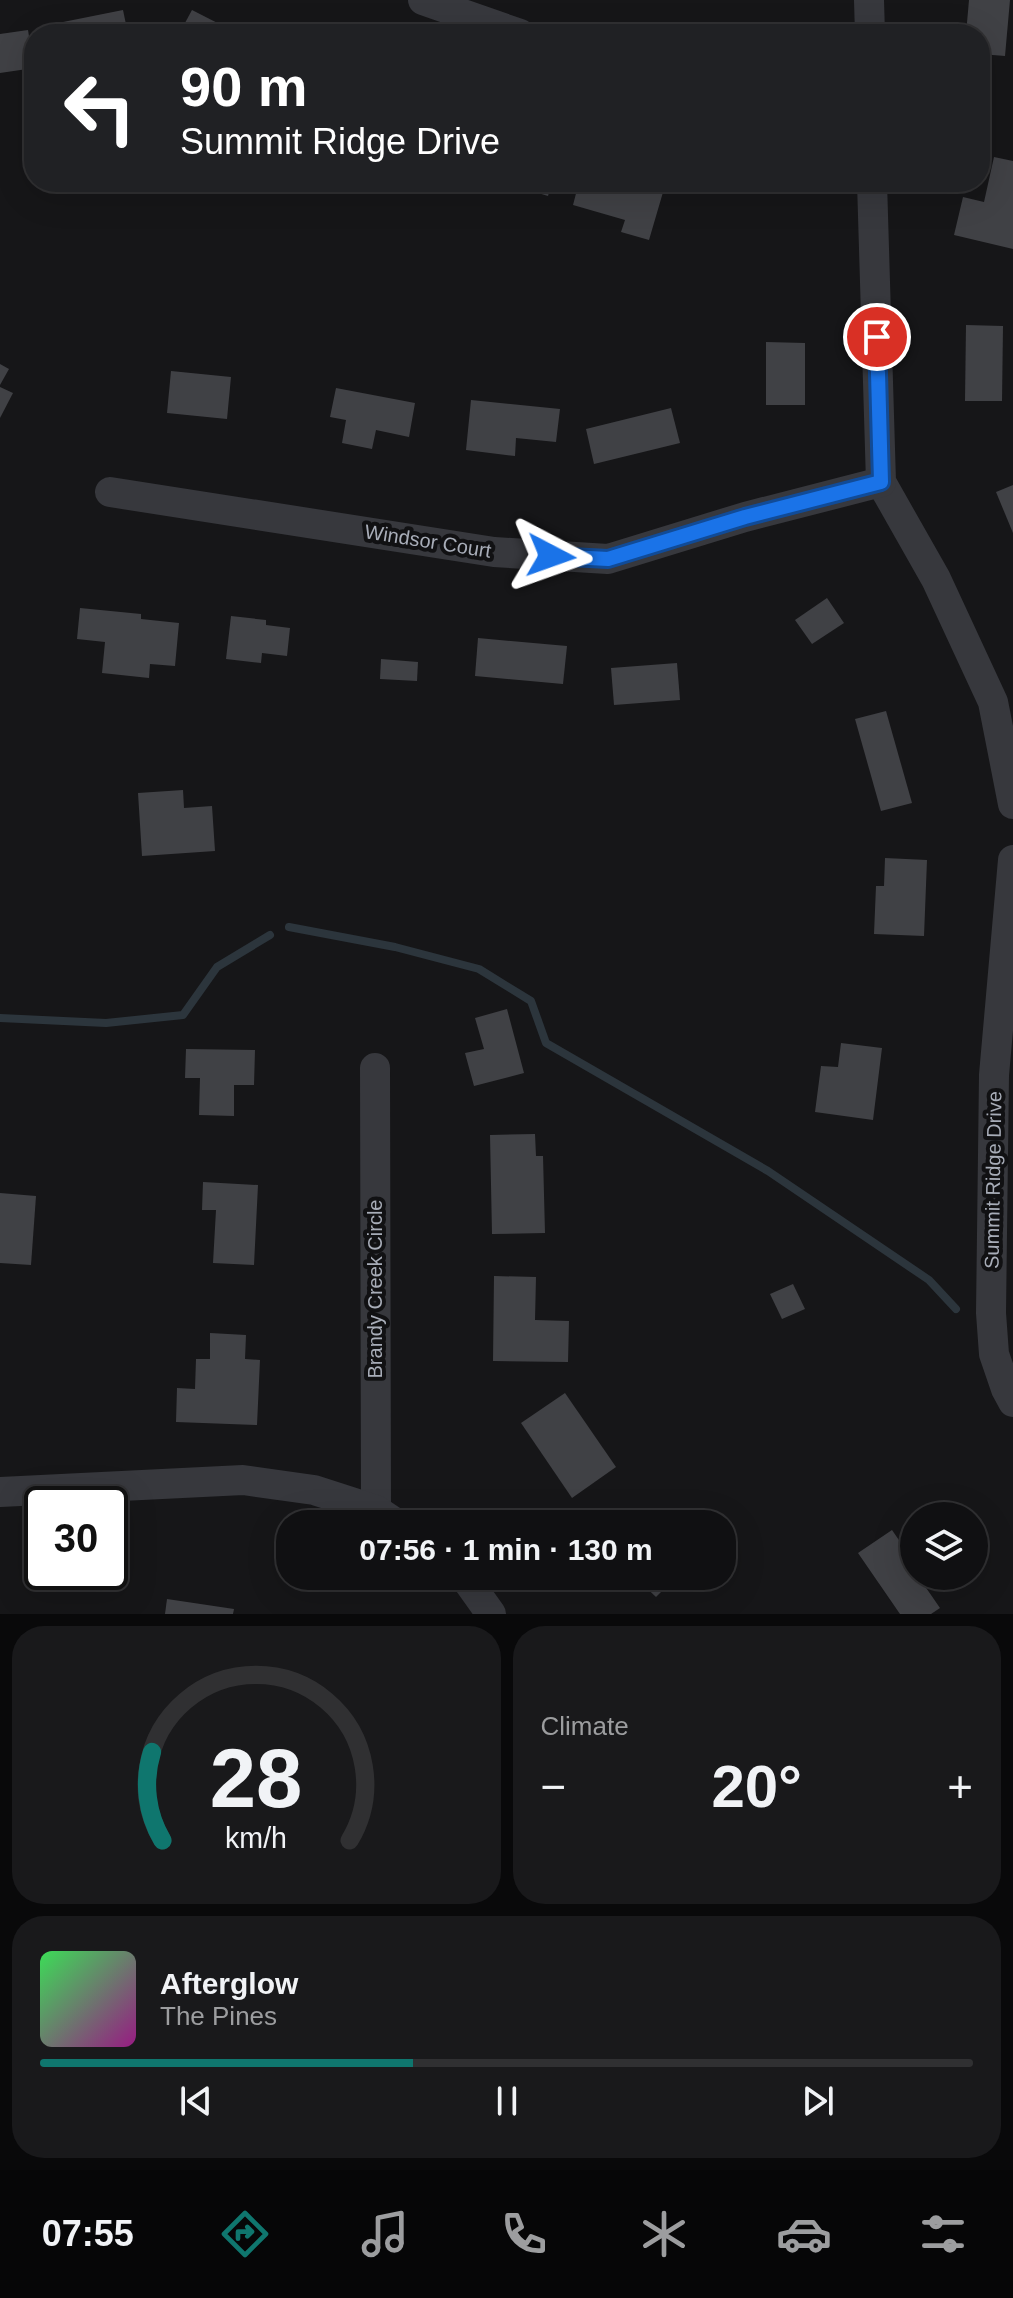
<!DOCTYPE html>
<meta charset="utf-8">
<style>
:root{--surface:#101012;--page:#19191b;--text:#f1f3f6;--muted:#9c9d9f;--line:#303032;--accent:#0f766e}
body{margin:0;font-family:Arial,sans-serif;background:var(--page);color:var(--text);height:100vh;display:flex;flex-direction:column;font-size:30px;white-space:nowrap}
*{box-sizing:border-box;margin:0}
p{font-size:26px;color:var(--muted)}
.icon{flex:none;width:44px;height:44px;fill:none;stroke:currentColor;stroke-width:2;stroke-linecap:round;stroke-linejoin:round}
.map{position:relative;height:1614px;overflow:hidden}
.details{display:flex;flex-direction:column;gap:12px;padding:12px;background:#09090a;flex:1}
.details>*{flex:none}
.banner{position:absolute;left:24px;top:24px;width:966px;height:168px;border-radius:32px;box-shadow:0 8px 32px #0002,0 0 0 2px var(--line);background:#202124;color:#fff;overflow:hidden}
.controls{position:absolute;left:900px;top:1502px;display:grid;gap:16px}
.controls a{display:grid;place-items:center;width:88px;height:88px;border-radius:50%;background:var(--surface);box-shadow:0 8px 32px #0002,0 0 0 2px var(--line);font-size:40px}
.speed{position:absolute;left:24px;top:1486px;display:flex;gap:16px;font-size:40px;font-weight:700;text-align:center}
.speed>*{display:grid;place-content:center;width:104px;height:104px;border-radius:50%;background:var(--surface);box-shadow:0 8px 32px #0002,0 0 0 2px var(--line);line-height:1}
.speed .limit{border:4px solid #111;border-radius:12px;background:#fff;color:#111}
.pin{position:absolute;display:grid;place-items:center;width:68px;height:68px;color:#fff;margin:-34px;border:4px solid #fff;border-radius:50%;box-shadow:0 2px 8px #0007}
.me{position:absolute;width:88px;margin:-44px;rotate:94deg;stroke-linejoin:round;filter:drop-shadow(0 0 6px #0008)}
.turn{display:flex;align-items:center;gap:28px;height:168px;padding:0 24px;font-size:36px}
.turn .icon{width:104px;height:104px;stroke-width:2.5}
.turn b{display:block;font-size:56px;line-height:68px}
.big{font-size:60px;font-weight:600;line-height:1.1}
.details .tile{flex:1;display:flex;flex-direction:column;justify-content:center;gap:12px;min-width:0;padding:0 28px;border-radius:32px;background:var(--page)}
.details .dial{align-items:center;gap:0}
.dial svg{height:208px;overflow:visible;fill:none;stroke:var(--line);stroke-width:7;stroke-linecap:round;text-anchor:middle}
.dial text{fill:var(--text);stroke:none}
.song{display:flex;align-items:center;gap:24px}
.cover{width:96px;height:96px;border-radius:12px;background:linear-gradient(135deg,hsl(130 70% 55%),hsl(310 70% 35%))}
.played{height:8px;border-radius:4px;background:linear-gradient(90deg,var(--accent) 40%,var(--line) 40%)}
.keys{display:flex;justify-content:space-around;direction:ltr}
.heat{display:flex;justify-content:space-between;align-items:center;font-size:44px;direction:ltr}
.details .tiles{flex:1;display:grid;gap:12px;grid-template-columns:1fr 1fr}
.tile:last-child{grid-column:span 2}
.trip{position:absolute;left:276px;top:1510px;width:460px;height:80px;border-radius:32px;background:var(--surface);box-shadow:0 8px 32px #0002,0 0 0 2px var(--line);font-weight:600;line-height:80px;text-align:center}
.tab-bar{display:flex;height:128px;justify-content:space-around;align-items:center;background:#060607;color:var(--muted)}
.tab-bar .icon{width:56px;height:56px}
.tab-bar .active{color:var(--accent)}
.tab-bar b{font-size:36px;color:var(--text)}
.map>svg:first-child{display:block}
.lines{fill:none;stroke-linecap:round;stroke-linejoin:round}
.stream{stroke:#2c353c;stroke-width:8}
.building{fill:#404145}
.minor{stroke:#37383d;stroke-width:30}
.route-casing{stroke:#114b97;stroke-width:20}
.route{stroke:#1a73e8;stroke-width:14}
.labels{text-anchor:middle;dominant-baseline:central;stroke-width:8;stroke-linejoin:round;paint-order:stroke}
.street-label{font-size:20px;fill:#a8adb8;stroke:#111113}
</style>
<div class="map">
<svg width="1013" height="1614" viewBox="0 0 1013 1614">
<rect width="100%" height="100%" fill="#161618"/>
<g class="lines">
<g class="stream">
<path d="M289,927l106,20 84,22 52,32 15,42 222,128 161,109 27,29"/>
<path d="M0,1018l106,5 77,-8 34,-48 53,-32"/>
</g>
</g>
<g class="building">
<path d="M969,0h41l-5,56 -25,-2v-20h-14z"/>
<path d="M123,10l5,24h-73l-2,-10z"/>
<path d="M192,10l47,24h-60z"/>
<path d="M28,30l6,38 -34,5v-39z"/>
<path d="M994,157l19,4v88l-59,-14 9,-38 21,5z"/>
<path d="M502,182h50l-4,14z"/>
<path d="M579,182h28l20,6 2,-6h37l-17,58 -28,-8 4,-12 -52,-15z"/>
<path d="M966,325l37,1 -1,75h-37z"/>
<path d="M766,342l39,1v62h-39z"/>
<path d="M0,364l9,5 -9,16z"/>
<path d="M171,371l60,6 -4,42 -60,-6z"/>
<path d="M0,387l13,6 -13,25z"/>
<path d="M336,388l79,15 -6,34 -33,-7 -4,19 -30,-6 4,-23 -16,-3z"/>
<path d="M471,400l89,9 -4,33 -40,-4 -1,18 -49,-6z"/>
<path d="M671,408l9,35 -86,21 -8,-35z"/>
<path d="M1013,485v48l-17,-41z"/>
<path d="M827,598l17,25 -32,21 -17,-24z"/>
<path d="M80,608l61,6v5l38,4 -4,43 -25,-2 -1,14 -47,-5 3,-31 -28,-3z"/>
<path d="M231,616l35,4v5l24,3 -3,28 -25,-3 -1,10 -35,-4z"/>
<path d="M478,638l89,8 -4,38 -88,-8z"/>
<path d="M381,659l37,3 -1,19 -37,-2z"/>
<path d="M677,663l3,37 -66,5 -3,-37z"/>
<path d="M886,711l26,92 -31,8 -26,-92z"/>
<path d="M183,790l1,18 28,-2 3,45 -73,5 -4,-63z"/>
<path d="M885,858l42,2 -3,76 -50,-2 2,-48h8z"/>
<path d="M507,1009l17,64 -50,13 -9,-33 19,-4 -9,-31z"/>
<path d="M841,1043l41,5 -9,72 -58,-8 6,-46 17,1z"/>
<path d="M186,1049l69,1 -1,35h-20v31l-35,-1 1,-37h-15z"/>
<path d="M535,1134l1,22h7l2,77 -53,1 -2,-99z"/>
<path d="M203,1182l55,3 -4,80 -41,-2 3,-53h-14z"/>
<path d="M0,1193l36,3 -5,69 -31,-2z"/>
<path d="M494,1276l42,1 -1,43 34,1 -1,41 -75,-1z"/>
<path d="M793,1284l12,25 -23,10 -12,-25z"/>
<path d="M210,1333l36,2 -1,24 15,1 -3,65 -81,-3 1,-34 18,1 1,-30h14z"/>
<path d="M565,1393l51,74 -44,31 -51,-75z"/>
<path d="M892,1530l22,32v14h10l-4,3 20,29 -9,6h-31l-42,-61z"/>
<path d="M634,1576h43l-21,21z"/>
<path d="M167,1599l67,10 -1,5h-68z"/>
</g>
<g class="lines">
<g class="minor">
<path d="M423,0l97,34"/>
<path d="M869,0l1,34"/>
<path d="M872,182l9,300 55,97 57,123 20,102"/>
<path d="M110,492l384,60 114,7 137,-42 136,-35"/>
<path d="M1013,860l-19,215 -3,238 3,41 12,35 7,13"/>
<path d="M375,1068l1,442"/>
<path d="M0,1492l243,-12 71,10 62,20 21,14"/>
<path d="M464,1576l27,38"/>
</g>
</g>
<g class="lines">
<defs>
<path id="route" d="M551,556l57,3 137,-42 136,-35 -4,-145"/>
</defs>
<use href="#route" class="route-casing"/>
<use href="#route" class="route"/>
</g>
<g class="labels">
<g class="street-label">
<text transform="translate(428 541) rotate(9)">Windsor Court</text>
<text transform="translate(993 1180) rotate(-89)">Summit Ridge Drive</text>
<text transform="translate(375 1289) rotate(-90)">Brandy Creek Circle</text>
</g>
</g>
</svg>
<div class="controls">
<a><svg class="icon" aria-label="layers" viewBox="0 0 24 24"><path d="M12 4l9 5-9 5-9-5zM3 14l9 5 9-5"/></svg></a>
</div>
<div class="speed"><div class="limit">30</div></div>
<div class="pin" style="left:877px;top:337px;background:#d93025"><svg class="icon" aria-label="arrive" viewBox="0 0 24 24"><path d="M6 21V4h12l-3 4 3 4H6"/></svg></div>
<svg class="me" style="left:551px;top:556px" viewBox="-20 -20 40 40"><path d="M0-17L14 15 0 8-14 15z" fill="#1a73e8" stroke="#fff" stroke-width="4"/></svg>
<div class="trip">07:56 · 1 min · 130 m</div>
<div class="banner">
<div class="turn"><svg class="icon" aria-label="left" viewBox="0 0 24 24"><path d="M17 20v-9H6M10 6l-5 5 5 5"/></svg><div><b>90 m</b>Summit Ridge Drive</div></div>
</div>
</div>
<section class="details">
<div class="tiles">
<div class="tile dial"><svg viewBox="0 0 100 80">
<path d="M14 69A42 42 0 1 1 86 69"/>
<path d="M14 69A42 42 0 0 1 10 35" stroke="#0f766e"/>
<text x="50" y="56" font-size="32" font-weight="700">28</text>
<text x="50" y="72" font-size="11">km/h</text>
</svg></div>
<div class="tile"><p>Climate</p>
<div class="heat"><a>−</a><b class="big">20°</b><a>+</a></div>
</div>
<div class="tile">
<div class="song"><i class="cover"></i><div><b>Afterglow</b><p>The Pines</p></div></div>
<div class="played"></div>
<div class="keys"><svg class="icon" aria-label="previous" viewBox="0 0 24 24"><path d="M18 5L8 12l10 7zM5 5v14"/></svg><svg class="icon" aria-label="pause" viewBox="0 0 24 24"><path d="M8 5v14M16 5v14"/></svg><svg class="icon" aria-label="next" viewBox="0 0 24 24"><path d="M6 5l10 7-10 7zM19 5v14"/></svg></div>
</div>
</div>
</section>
<nav class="tab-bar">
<b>07:55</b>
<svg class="icon active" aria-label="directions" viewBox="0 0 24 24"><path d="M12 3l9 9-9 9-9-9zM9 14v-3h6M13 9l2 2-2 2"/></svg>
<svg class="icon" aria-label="music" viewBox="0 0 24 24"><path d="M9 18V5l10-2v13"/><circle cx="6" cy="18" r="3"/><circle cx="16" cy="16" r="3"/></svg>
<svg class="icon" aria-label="phone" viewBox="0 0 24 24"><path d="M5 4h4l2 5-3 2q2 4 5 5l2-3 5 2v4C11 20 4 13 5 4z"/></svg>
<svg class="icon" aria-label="climate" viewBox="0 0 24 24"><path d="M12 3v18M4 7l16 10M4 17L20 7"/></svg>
<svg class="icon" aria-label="car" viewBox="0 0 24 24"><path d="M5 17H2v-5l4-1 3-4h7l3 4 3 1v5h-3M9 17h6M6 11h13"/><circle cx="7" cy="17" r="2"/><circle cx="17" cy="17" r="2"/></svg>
<svg class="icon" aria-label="filters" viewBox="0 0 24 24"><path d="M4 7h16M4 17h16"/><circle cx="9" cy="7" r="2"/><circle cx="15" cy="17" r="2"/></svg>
</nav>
